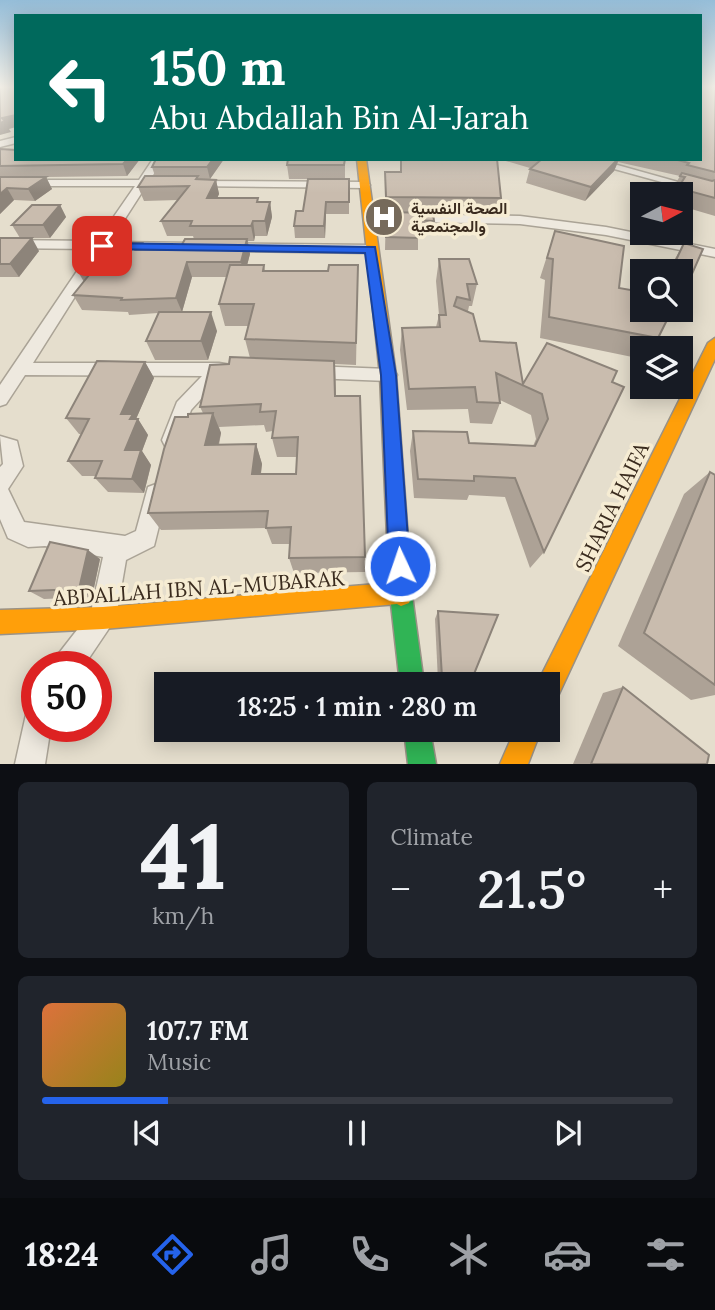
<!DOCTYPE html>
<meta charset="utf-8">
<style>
:root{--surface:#171b24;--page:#20242c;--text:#f1f3f6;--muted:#9ea1a6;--line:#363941;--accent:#2563eb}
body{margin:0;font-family:Lora,Vazirmatn,serif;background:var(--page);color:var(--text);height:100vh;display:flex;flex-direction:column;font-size:26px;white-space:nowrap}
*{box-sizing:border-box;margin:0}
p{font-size:23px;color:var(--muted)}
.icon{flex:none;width:38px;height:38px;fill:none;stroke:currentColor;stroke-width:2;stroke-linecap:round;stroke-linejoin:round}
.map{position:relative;height:764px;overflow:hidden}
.details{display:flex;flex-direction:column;gap:18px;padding:18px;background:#0d0f14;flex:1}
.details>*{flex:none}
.top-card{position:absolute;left:14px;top:14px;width:688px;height:147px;border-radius:0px;box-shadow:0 4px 18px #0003;background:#00695c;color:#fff;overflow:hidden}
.needle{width:46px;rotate:83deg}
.fabs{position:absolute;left:630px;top:182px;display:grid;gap:14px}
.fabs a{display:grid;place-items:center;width:63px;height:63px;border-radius:0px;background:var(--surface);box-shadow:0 4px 18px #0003;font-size:35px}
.speed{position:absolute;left:21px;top:651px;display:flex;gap:14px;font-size:35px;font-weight:700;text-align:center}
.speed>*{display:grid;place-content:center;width:91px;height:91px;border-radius:50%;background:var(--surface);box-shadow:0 4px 18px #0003;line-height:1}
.speed .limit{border:10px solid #d22;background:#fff;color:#111}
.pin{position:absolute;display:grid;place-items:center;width:60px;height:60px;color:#fff;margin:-30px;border-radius:14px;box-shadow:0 4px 10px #0006}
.me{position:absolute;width:77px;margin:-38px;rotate:357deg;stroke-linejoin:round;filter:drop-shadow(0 0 5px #0008)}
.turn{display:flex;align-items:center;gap:24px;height:147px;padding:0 21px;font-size:32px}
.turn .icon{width:91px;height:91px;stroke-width:2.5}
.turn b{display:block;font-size:49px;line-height:60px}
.big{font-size:52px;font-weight:600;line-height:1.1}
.details .widget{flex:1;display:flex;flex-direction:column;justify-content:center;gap:10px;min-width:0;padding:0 24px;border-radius:10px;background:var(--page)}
.details .dial{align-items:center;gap:0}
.dial b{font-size:91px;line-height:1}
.song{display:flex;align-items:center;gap:21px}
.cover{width:84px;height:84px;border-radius:10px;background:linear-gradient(135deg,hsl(20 70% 55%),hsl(50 70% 35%))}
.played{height:7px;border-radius:4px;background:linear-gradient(90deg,var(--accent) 20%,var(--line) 20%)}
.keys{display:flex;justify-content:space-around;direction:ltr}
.heat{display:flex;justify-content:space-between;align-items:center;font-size:38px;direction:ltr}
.details .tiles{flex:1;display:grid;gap:18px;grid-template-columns:1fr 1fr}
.widget:last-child{grid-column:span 2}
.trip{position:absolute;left:154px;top:672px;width:406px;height:70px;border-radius:0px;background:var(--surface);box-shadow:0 4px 18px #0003;font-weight:600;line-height:70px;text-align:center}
.menu{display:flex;height:112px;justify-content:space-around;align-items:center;background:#090b0e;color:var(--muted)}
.menu .icon{width:49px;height:49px}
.menu .on{color:var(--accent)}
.menu b{font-size:32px;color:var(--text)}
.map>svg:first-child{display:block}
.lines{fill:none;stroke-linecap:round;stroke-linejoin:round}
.street-casing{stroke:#aaa396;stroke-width:3}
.fast-casing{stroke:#9a9286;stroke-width:3}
.slow-casing{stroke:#9a9286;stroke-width:3}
.street{fill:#eee9df;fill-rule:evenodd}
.fast{fill:#30b455;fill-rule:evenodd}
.slow{fill:#ff9f0a;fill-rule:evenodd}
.wall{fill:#ada296;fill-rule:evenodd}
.shaded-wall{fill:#8d847a}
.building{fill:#c9bcae;stroke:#8d847a;stroke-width:2}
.route{fill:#2563eb;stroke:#184099;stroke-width:2}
.labels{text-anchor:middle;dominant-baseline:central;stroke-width:7;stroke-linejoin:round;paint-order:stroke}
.far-poi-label{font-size:16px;font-weight:bold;fill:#3a2b1e;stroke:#f6ecd3;text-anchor:start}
.near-street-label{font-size:21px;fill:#3a2b1e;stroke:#f6ecd3}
</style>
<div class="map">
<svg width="715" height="764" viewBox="0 0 715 764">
<rect width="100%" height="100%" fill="#e5decd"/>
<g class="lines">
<defs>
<g id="street">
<path d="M16,137v6l-16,4v-6z"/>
<path d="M153,159h10l-13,21h16l5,3 -5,3h-20l-36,56 261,3 6,4 -6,4 -266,-4 -72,114h186l18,3 3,4 -3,4 -15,2 -31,34 -12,36 -7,2 -7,-2 -3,-6 15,-38 25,-26 -177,-1 -19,29 -6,2v-21l92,-136 -92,-1v-8l97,1 38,-55h-135v-6h139z"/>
<path d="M578,159h18l107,30 -5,3z"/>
<path d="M193,181l172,1 5,3 -5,3 -176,-2 -1,-2z"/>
<path d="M369,214l151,2 86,11 109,22v8l-109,-22 -86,-11 -155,-3v-6z"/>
<path d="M312,366l76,3 6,1 3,5 -3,5 -6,1 -76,-3 -6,-2 -3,-4 3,-4z"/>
<path d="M0,436l17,5 6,25 -15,23 16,33 101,14 11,-5 12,-44 8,-3 8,3 3,7 -13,52 -28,14 -10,58 -33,49h-30l3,-10 35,-45 12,-55 -58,-11 -17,1 -20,-9 -8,-19v-52l3,-3z"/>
<path d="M37,706v20h14l-6,38h-30l12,-54z"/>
</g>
<g id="fast">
<path d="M401,584l8,3 3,8 12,89h-24l-10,-89 3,-8z"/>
<path d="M404,730h26l6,34h-28z"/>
</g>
<g id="slow">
<path d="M357,159h9l30,216 16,218 -3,10 -8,3 -4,-2 -294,25 -103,5v-24l103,-3 286,-24 -9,-208z"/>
<path d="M715,338v21l-158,339 -9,3v-17h-11l2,-4 169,-337z"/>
<path d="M515,730h26l-13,34h-28z"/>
</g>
</defs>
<use href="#street" class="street-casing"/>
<use href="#fast" class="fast-casing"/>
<use href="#slow" class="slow-casing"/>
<use href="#street" class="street"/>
<use href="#fast" class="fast"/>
<use href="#slow" class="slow"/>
</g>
<g class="wall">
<path d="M700,86h15v130l-34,-10v-12h-6l1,-3 -4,-1 8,-14 -62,-14 -4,9 -29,30 -59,-18 4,-15 -31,-9h201z"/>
<path d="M0,149l140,10 -13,17 -81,1 6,12 -17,12 -21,-1 -14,14z"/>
<path d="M224,159l-14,20h-11l17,1 3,14 -2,4 53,4 2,15 -5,19h-12l-1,5h-6l2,13 -3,11h17l1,6h63l30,-6 -2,100 -21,-1 1,32 29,161v15l-71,1 -5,-15 1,-14h-18l-6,-16 -105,2 -13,-17 40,-96 15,-4 -3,-6 29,-43 21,-6 -5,-19 3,-13h-23l-6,-22 8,-27h-35l-10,35 35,19 -9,29h-53l-9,-19 12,-28 -29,2 -1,-3 -46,-2 -9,-15 11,-13 -7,-12 65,-27 3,7h34l15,-11 -1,-3h-26l-6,-15 17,-21 -34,1 -6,-14 17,-11 -3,-9zM264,425l2,7 7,-1 -1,7 5,19h20l-1,17h-35l1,-10 -6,-20 -37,1 2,-12 -2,-6z"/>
<path d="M288,159h57v20h4v35h-23l-1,24h-30l-1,-12 9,-15 5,-32h-19l-2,-14z"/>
<path d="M401,159l100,39 -3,15 -113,-1v-40h15z"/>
<path d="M60,205l6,12 -16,21h-30l-8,-13z"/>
<path d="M386,212l48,9 -1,12h-15v17h-33z"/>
<path d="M555,231l87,79h30l-14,28 -7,10h-9v11l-102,-21 5,-58 -5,-2z"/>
<path d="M0,238l39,13 -20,26h-19z"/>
<path d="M684,243v49l-3,5v-26h-13z"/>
<path d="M439,259l38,25 -5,22h-3l-1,5 12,30 43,43 94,-13 -73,181 -14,16 -25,-71 -36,-2 -2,5 -53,-2 -4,-47 3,-20 56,12 64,3 3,-7 -5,-24 -31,-15v3l-8,21 -22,-1 -2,-14 -61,1 -7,-60 2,-22 34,-1 3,-12 -3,-34z"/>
<path d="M145,362l9,16 -18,41h2l10,16 -6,16 9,14 -7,28 -36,-1 -13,-14 1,-2h-14l-14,-15 14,-27h-3l-13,-16z"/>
<path d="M710,472l5,3v220l-24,5 -73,-54 66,-152z"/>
<path d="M100,559l-8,38 -48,2 -15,-8z"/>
<path d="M438,611l34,68 -5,4 -29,-2 -3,-62z"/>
<path d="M623,687l84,77h-134l30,-71z"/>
</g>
<g class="shaded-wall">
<path d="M16,115v12l-7,2 2,3 -11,3v-12l2,-5z"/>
<path d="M127,159h13l-13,17 -4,-12z"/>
<path d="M213,159h11l-14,20 -3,-12z"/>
<path d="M618,159h1l-5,12 -29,30 6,-14z"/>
<path d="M46,177l6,12 -17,12 -7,-12z"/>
<path d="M216,180l3,14 -8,18 -4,-14z"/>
<path d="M7,188l7,12 -14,14v-20z"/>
<path d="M270,202l2,15 -5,19 -2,-15z"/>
<path d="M326,202v12l-1,24 -1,-12z"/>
<path d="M60,205l6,12 -16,21 -7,-13z"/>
<path d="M253,221l2,15 -1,5 -3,-15z"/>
<path d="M32,238l7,13 -20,26 -9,-13z"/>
<path d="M247,239l3,15 -6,23 -3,-15z"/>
<path d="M142,243l6,14 -12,-7z"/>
<path d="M187,262l5,15 -10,35 -6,-14z"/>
<path d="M211,312l6,19 -9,29 -7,-19z"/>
<path d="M145,362l9,16 -18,41h2l10,16 -6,16 9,14 -7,28 -12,-14 -7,-29 -4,-36z"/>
<path d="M213,413l8,20 -7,31 -9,-19z"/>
<path d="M256,444l6,20 -4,29 -6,-19z"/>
<path d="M88,550l12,9 -8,38 -13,-8z"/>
</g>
<g class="building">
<path d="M0,86h16v29l-14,3 3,3 -5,2z"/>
<path d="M700,86l15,1v85l-28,-7 2,-2 -15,-4h26z"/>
<path d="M0,149l16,1v9h111l-4,5 -123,2z"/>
<path d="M156,159h57l-6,8h-55z"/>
<path d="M288,159h57l-1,6h-57z"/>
<path d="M401,159h96l4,39 -115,-1 -1,-25h16z"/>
<path d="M542,159h76l-27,28 -61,-18z"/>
<path d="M682,173l30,8 3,-1v18l-37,-10 7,-11 -5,-1z"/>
<path d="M145,176h53l-2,3 20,1 -9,18h51l-1,4h13l-5,19h-12l-2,5h-61l2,-5h-31l28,-35 -51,1z"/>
<path d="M0,177h46l-18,12 -21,-1 -7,6z"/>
<path d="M308,179h41v23h-23l-2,24h-30l2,-15h7z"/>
<path d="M32,205h28l-17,20h-31z"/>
<path d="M386,212l47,1 1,8 -17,-1 2,18 -33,-1z"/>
<path d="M555,231l69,15 -5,42 23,4v18h30l-14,28 -109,-21 4,-58 -6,-1z"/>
<path d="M0,238h32l-22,26h-10z"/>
<path d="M185,239h62l-6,23h-54l-11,36 -55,2 1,-2 -49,-3 20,-25h-16l18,-27h47l-6,7h43z"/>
<path d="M684,243l19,6 -19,43 -3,-1v-20h-10z"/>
<path d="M439,259h30l8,25h-10l3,16 -13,-3 -3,9 19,8 7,27 36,2 7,41 24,-41 70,28 -5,11 12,5 -80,165 -29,-74 -41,-2v5l-56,-2 -5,-48 54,1 2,11 66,3 13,-27 -6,-25 -46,-21 4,30 -23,-1 -2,-15 -66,2 -7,-61 38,-1 -1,-12h7z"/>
<path d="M230,265h34l-1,6h65l1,-6h29l-2,78 -111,-4 9,-35h-35z"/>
<path d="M159,312h52l-10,29h-55z"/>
<path d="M230,357l104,4 1,35h25l5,161 -76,1 2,-31 -25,1 2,-17 -120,2 16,-64 11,-32h13v-3l25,-1 -8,32 51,-1 -4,30h44l2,-37 -26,1 4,-27 -16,1 1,-8 -61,3 10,-42 19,-1z"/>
<path d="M97,361l48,1 -24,52h12l-3,5h8l-13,31h16l-9,29 -37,-1 7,-17h-34l21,-42 -23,-1z"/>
<path d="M710,472l5,3v210l-71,-52z"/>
<path d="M50,542l38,8 -9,39 -50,2z"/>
<path d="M438,611l60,4 -26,64 -30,-2z"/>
<path d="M623,687l86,68 -2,9h-116z"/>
</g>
<linearGradient id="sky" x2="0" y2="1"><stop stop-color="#95bdd8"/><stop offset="0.45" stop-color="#f3f0e8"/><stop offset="1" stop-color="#f3f0e8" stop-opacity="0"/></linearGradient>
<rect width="715" height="193" fill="url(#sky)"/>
<path class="route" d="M102,243l273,4 21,128 14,191 -3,7 -7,4 -8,-4 -3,-7 -8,-191 -16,-122 -268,-4v-5z"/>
<defs>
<symbol id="hospital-disc" viewBox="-11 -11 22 22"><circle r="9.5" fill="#766a5b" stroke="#f6ecd3"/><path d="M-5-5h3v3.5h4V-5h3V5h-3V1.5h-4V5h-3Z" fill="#fff"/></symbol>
</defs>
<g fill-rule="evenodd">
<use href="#hospital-disc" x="362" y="195" width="44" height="44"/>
</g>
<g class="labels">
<g class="far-poi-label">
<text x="411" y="208">الصحة النفسية<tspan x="411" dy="18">والمجتمعية</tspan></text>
</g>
<g class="near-street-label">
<text transform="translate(612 507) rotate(-64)">SHARIA HAIFA</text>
<text transform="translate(199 588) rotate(-4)">ABDALLAH IBN AL-MUBARAK</text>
</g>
</g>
</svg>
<div class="fabs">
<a><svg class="needle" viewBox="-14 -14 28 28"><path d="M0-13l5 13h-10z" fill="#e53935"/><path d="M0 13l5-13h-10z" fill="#9ea1a6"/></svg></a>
<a><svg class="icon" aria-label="search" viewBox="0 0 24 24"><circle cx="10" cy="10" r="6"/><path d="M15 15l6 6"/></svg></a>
<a><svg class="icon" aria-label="layers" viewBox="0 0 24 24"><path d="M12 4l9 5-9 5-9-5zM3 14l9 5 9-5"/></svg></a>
</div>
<div class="speed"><div class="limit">50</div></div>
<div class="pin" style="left:102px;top:246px;background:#d93025"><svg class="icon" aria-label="arrive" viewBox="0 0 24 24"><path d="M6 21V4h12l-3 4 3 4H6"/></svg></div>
<svg class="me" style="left:400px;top:566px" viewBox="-20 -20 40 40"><circle r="17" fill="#2563eb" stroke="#fff" stroke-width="3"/><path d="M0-11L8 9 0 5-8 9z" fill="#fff"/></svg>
<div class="trip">18:25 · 1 min · 280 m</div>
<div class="top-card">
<div class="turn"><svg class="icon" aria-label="left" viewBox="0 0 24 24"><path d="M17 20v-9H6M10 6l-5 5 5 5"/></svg><div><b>150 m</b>Abu Abdallah Bin Al-Jarah</div></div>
</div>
</div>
<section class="details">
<div class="tiles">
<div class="widget dial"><b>41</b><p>km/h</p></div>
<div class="widget"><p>Climate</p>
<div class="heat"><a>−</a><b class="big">21.5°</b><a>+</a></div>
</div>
<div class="widget">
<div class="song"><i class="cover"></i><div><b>107.7 FM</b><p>Music</p></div></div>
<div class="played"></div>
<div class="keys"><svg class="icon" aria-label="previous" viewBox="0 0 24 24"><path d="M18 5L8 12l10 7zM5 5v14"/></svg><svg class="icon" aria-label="pause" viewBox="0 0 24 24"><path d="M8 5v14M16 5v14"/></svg><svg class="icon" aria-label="next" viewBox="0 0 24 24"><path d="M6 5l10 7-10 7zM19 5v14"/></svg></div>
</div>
</div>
</section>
<nav class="menu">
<b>18:24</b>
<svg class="icon on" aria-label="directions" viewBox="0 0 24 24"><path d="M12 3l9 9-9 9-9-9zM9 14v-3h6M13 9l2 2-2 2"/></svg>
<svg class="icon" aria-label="music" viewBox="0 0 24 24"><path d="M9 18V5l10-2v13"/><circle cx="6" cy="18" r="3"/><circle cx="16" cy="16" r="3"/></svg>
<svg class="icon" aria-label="phone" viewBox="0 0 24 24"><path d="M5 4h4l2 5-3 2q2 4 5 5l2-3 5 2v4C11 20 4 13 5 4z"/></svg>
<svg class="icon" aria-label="climate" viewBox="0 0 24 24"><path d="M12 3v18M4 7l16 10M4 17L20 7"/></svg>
<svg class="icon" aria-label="car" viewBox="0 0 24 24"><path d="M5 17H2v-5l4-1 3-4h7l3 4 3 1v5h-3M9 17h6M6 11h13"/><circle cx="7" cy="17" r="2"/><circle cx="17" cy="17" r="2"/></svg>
<svg class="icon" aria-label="filters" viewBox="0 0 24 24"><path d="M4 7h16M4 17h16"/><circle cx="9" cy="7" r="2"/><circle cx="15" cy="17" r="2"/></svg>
</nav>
